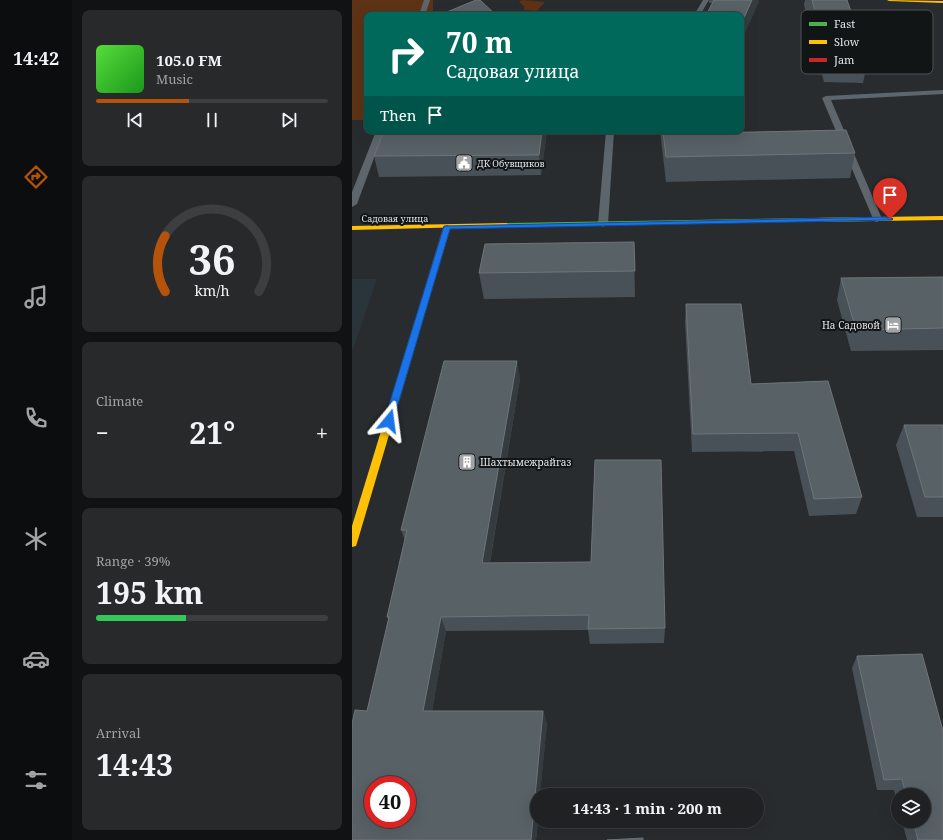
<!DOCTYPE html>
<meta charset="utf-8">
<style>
:root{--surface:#1f2122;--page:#27292a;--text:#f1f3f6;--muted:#a1a3a5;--line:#3c3e40;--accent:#b45309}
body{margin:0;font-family:"Noto Serif",serif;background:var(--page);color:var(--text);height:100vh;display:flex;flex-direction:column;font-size:15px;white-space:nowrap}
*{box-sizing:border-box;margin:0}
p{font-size:13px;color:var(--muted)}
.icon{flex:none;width:22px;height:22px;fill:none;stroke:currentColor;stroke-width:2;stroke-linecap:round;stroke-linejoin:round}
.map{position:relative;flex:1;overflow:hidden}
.details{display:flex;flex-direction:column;gap:10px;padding:10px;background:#111213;width:280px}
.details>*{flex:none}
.banner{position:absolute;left:12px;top:12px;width:380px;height:122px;border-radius:8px;box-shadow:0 4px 16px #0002,0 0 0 1px var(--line);background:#00695c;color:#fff;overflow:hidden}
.fabs{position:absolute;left:539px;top:788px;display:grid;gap:8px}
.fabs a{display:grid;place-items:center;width:40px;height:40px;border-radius:50%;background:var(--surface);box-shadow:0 4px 16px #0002,0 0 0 1px var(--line);font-size:20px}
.speed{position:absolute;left:12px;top:776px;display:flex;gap:8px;font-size:20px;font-weight:700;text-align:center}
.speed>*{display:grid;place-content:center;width:52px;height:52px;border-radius:50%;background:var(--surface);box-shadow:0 4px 16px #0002,0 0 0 1px var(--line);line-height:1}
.speed .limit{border:6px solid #d22;background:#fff;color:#111}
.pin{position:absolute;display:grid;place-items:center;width:34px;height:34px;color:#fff;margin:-41px -17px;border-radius:50% 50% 50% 0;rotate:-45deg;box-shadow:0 0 4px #0007}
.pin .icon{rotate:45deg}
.me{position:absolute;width:44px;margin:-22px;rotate:16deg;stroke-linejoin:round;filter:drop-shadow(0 0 3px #0008)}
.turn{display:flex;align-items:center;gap:14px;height:84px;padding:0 16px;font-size:18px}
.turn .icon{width:52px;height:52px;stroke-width:2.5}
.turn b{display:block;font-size:28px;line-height:34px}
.then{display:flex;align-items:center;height:38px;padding:0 16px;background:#0003;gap:8px;font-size:15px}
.big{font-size:30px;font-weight:700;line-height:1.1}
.details .tile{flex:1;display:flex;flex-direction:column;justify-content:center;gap:6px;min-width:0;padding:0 14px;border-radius:8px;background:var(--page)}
.details .dial{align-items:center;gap:0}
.dial svg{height:104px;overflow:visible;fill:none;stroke:var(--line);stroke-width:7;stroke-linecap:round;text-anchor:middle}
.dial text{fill:var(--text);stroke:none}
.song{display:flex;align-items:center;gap:12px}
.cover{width:48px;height:48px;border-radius:6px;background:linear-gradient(135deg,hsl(110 70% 55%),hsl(120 70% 35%))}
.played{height:4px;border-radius:2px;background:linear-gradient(90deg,var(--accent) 40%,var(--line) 40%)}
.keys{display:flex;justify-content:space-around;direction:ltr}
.heat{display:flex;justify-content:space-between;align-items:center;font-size:22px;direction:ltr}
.charge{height:6px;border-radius:3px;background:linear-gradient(90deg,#34c759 39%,var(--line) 0)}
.trip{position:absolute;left:178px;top:788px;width:234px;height:40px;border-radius:20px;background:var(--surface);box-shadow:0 4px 16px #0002,0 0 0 1px var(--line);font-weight:700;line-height:40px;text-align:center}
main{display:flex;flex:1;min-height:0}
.tabs{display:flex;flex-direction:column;width:72px;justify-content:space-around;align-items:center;background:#0c0d0e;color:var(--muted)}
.tabs .icon{width:28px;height:28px}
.tabs .on{color:var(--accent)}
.tabs b{font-size:18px;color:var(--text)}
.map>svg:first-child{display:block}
.built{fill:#2a353b}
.green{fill:#5e3315}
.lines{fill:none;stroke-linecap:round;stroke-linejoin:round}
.lane{fill:#5c666c;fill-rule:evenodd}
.fast{fill:#4caf50;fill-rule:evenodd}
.slow{fill:#ffc107;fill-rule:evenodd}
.jam{fill:#c62828;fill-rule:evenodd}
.wall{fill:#485157}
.shaded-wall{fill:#343c40}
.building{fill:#586166;stroke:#6e757a;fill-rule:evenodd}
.route{fill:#1a73e8;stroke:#114b97}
.labels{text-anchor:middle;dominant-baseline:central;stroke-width:4;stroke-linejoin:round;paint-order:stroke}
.far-poi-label{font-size:9px;fill:#e1e4e7;stroke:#121516;text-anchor:start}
.far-street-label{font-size:9px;fill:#e1e4e7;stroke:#121516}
.poi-label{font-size:10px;fill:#e1e4e7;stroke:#121516;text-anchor:end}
.key{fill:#121516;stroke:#505355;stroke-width:1}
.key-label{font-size:11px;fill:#e1e4e7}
</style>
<main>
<nav class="tabs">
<b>14:42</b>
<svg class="icon on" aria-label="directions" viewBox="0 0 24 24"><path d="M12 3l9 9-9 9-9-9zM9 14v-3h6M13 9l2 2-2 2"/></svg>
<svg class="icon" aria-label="music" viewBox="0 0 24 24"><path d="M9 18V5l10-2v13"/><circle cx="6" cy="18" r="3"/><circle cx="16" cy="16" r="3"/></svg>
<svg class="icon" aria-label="phone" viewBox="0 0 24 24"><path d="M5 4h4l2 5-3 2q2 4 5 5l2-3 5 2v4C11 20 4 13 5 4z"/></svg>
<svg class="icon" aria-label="climate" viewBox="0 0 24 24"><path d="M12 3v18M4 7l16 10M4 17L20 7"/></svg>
<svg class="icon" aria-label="car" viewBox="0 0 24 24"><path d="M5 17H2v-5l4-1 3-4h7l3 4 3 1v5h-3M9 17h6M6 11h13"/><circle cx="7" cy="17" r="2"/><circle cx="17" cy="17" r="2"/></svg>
<svg class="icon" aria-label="filters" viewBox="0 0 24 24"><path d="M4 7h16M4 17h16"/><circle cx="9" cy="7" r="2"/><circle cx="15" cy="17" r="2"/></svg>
</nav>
<section class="details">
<div class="tile">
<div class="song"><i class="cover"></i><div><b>105.0 FM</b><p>Music</p></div></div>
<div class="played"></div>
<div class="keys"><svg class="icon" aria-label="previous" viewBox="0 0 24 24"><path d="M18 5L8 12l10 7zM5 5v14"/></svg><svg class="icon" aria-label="pause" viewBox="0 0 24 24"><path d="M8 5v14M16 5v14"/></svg><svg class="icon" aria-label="next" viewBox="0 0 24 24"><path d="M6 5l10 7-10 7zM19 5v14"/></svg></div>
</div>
<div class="tile dial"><svg viewBox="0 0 100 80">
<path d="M14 69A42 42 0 1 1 86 69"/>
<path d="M14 69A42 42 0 0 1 14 26" stroke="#b45309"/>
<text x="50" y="56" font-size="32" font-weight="700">36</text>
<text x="50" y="72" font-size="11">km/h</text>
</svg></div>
<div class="tile"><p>Climate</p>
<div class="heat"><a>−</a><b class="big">21°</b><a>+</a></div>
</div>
<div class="tile"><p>Range · 39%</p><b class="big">195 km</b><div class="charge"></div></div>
<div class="tile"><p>Arrival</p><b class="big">14:43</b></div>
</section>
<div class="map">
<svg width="591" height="840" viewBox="0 0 591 840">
<rect width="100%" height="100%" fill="#292c2e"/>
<path class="built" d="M0,279h25l-25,73z"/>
<g class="green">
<path d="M0,0h81v15h-66v105h-15z"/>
<path d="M170,0l23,2 -8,9 -13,-1v-4l-5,-4z"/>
</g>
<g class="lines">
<g class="lane">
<path d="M72,0h6l-5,15h-6z"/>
<path d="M351,0h6l-9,15h-6z"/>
<path d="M591,90v4l-112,6 51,119 -5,3 -3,-1 -52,-123 4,-2z"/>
<path d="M24,131h8l-27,73 -5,3v-15z"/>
<path d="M254,131h8l-6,93 -5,3 -5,-3z"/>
</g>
<path class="fast" d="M458,218l3,2 -1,1 -306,6 -4,-2 4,-2z"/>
<g class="slow">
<path d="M535,0l56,1v2l-54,-2z"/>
<path d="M591,216v4l-133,2 -3,-2 3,-2z"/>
<path d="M154,223l2,1v2l-156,4v-4z"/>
<path d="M67,317l4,3 -66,223 -1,3 -4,1v-21l63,-206z"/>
</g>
<path class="jam" d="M95,225l4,2 -28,93 -4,3 -3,-1 -1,-2 28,-93z"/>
</g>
<g class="wall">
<path d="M357,0h50l-18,42v-27l-28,-12h-4z"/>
<path d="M453,0h42l21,60 -5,23 -39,-1 -20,-77z"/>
<path d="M195,131l-6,44 -162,2 -5,-21z"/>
<path d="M308,131h48v2l147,20 -5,25 -184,4z"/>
<path d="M282,242l1,55 -151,2 -5,-26z"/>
<path d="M591,277v73l-92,1 -14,-51 4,-22z"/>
<path d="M334,304l65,80 111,113 -6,17 -47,2 -15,-65 -102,1 -7,-130z"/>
<path d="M168,378l-30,185 175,65 -1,15 -74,1 -2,-14 -142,1 -14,80h111l4,13 -10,97h1l-2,19h-184l15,-129 22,-90 -2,-4 18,-77 -4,-10z"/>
<path d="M552,425h39v92h-26l-21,-72z"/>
<path d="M570,654l21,77v109h-36l-5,-19h22v-26h-26v9l-4,-14h-17l-25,-122 5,-12z"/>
</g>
<g class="shaded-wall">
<path d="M400,0h7v2l-18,40 2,-22z"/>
<path d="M190,131h5l-6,44 -2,-20z"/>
<path d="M165,361l3,17 -33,201 -5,-16z"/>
<path d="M89,617l5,14 -16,93 -7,-13z"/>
<path d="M191,711l4,13 -7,71h-3v26h1l-2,19h-5z"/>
</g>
<g class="building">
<path d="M124,0h4l15,14v1h-52l-1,-1z"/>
<path d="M362,0h38l-9,20h-2v-5h-35z"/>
<path d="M460,0h35l21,60 -40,-1z"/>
<path d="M494,130l9,23 -189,4 -3,-26h45v2z"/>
<path d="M32,131h158l-3,24 -165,1z"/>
<path d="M282,242l1,29 -156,2 6,-29z"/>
<path d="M591,277v51l-87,2 -15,-52z"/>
<path d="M334,304h55l10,80 77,-3 34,116 -48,2 -16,-66 -105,1z"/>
<path d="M92,361h73l-35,202 109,-1 4,-102h66l4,168 -77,1 1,-14 -148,2 -18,94h120l-12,129h-179v-116l3,-14 12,1 22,-94h-2l20,-87h-6zM21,785h34v34h-34z"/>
<path d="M552,425h39v72h-18z"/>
<path d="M570,654l21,77v109h-25l-5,-19h11v-26h-18l-4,-16 -18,1 -27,-124z"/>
<path d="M291,838v2h-36z"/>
</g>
<path class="route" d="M538,217l3,2 -1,1 -442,9 -57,192 -4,4 -5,-4 60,-195z"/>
<defs>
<symbol id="civic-square" viewBox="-11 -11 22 22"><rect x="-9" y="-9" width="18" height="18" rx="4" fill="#a1a4a6" stroke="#121516"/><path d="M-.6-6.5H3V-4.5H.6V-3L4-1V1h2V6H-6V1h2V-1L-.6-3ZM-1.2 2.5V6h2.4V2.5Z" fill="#fff"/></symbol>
<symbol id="hotel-square" viewBox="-11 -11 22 22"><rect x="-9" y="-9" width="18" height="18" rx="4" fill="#a1a4a6" stroke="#121516"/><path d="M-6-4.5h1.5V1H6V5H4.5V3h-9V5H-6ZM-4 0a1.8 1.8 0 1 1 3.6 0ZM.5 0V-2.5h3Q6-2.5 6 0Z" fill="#fff"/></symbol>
<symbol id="building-square" viewBox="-11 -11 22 22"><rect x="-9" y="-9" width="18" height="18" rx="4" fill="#a1a4a6" stroke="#121516"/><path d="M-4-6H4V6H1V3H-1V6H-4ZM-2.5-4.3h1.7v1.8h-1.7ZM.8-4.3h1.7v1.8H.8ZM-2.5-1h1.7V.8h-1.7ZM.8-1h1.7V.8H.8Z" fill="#fff"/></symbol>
</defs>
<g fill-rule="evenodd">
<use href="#civic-square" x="102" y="153" width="20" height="20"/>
<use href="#hotel-square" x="531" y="315" width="20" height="20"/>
<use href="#building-square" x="105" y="452" width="20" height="20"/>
</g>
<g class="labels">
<g class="far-poi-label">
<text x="125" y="163">ДК Обувщиков</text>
</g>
<g class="far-street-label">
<text x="43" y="218">Садовая улица</text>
</g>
<g class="poi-label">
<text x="528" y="325">На Садовой</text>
<text x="128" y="462" text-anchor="start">Шахтымежрайгаз</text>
</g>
</g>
<rect x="449" y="10" width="132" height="64" rx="6" class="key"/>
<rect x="457" y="22" width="18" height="4" fill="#4caf50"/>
<rect x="457" y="40" width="18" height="4" fill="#ffc107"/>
<rect x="457" y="58" width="18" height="4" fill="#c62828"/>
<g class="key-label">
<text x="482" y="28">Fast</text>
<text x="482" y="46">Slow</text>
<text x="482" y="64">Jam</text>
</g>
</svg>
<div class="fabs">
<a><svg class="icon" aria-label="layers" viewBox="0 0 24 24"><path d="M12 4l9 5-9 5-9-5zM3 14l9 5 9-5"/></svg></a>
</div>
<div class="speed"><div class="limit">40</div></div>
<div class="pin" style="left:538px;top:219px;background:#d93025"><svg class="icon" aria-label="arrive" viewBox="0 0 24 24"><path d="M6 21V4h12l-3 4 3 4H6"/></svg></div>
<svg class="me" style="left:37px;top:421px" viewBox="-20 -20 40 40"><path d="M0-17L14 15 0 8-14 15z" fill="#1a73e8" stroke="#fff" stroke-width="4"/></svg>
<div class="trip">14:43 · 1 min · 200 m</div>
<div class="banner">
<div class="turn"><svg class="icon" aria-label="right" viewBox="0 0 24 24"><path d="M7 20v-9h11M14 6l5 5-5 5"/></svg><div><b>70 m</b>Садовая улица</div></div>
<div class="then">Then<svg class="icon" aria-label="arrive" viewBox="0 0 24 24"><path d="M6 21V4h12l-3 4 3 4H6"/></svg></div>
</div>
</div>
</main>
